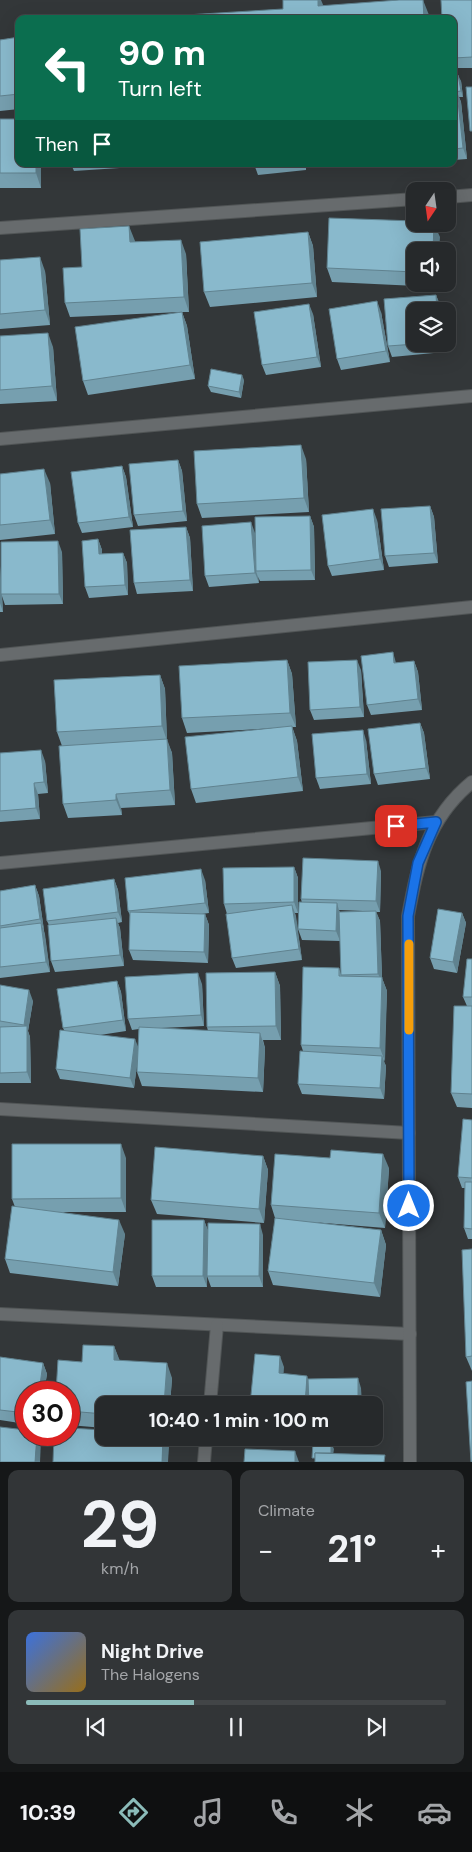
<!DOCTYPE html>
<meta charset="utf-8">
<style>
:root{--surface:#26292b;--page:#323537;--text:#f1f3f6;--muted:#a4a6a9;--line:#424547;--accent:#8bbbb9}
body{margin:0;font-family:"DM Sans",sans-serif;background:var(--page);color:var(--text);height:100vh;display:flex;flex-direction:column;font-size:19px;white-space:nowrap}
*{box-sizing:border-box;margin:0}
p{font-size:16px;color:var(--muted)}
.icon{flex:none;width:28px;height:28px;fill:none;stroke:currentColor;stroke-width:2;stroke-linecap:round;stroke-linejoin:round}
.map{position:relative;height:1462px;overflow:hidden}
.sheet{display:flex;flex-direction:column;gap:8px;padding:8px;background:#151718;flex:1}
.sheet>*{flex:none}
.banner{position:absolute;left:15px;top:15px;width:442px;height:152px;border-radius:10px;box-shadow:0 5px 20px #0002,0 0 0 1px var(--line);background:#0b6e4f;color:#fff;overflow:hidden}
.needle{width:32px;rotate:193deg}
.fabs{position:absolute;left:406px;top:182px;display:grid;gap:10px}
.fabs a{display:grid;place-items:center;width:50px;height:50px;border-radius:10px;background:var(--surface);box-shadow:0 5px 20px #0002,0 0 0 1px var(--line);font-size:25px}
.speed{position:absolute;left:15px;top:1381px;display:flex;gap:10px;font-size:25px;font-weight:700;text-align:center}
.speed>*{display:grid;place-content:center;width:65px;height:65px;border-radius:50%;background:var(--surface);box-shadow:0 5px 20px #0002,0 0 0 1px var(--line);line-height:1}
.speed .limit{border:8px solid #d22;background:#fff;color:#111}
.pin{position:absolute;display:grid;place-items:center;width:42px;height:42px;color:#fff;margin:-21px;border-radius:10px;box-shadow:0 2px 8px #0006}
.me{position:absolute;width:55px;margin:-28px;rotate:0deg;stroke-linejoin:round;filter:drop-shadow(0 0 4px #0008)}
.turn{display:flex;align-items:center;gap:18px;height:105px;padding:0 20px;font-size:22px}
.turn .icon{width:65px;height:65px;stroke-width:2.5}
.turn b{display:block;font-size:35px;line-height:42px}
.then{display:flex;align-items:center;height:48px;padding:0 20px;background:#0003;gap:10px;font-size:19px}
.big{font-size:38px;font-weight:700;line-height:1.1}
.sheet .tile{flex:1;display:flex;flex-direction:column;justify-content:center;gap:8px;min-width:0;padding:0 18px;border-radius:10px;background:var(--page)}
.sheet .dial{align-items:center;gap:0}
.dial b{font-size:65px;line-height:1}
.song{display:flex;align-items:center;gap:15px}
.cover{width:60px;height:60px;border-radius:8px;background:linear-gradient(135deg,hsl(220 70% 55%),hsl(40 70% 35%))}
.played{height:5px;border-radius:2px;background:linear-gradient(90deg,var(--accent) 40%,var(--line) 40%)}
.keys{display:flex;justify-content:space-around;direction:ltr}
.heat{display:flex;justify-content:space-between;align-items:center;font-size:28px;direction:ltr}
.sheet .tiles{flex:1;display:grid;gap:8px;grid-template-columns:1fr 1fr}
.tile:last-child{grid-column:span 2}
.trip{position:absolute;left:95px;top:1396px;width:288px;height:50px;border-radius:10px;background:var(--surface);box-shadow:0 5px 20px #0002,0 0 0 1px var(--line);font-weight:700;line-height:50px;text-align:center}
.menu{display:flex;height:80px;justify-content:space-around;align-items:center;background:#0f1011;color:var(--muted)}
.menu .icon{width:35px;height:35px}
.menu .current{color:var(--accent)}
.menu b{font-size:22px;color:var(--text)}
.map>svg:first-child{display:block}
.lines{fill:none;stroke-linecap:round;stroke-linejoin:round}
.minor-casing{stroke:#515556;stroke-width:14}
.minor{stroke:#676b6d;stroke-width:12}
.wall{fill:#769faf;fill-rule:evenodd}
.shaded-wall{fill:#60828f}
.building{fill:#89b9cc;stroke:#60828f}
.route-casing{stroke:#114b97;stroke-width:12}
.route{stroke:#1a73e8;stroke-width:9}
.slow{stroke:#f59e0b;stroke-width:9}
</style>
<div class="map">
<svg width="472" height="1462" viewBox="0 0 472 1462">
<rect width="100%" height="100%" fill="#333739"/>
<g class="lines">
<defs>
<g id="minor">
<path d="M448,197l24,-2"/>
<path d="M0,228l415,-29"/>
<path d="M0,439l472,-43"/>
<path d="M0,655l472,-48"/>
<path d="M0,863l436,-41"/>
<path d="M0,1109l409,24"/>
<path d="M0,1314l410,20"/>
<path d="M210,1405l7,-80"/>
<path d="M204,1462l2,-24"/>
<path d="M410,1462l-2,-546c10,-53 19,-97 64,-134"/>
</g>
</defs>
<use href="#minor" class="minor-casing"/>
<use href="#minor" class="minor"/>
</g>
<g class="wall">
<path d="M472,0v68h-18v-49z"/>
<path d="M19,37v72l-19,2v-71z"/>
<path d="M454,76l7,5 2,16h-4l2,5 6,57 -13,1z"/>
<path d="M0,119l41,45v24h-41z"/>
<path d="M71,164h109l-106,7z"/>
<path d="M254,164h52v6l-48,5z"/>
<path d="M308,232l5,14 4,51 -107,10 -6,-15z"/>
<path d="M440,237l-25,14v33h23v3l-106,-5 -5,-14z"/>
<path d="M135,241v1l51,12 3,58h-7l5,14 8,53 -107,16 -5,-14 98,-69 -111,5 -5,-14 17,-36z"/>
<path d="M0,260l45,11 5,54 -50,4z"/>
<path d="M436,295l4,10v6h-25v33h28l1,8 -52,5 -4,-11 -4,-47z"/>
<path d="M381,312l9,50 -49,8 -4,-11z"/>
<path d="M313,314l8,53 -55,8 -4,-10z"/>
<path d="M0,336l53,11 4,54 -57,3z"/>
<path d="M244,380l-3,18 -30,-6 -3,-6z"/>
<path d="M306,459l3,53 -107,6 -5,-14z"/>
<path d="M178,460l4,11 5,50 -49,5 -4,-11z"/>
<path d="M122,466l4,11 7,50 -51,6 -4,-10z"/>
<path d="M0,474l50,9 5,51 -55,6z"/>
<path d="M430,506l4,11 4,46 -49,4 -4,-11z"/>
<path d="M310,516l4,11 1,53 -55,1 -2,-4 1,6 -50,4 -4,-11 50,-43z"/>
<path d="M377,520l7,50 -52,6 -4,-10z"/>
<path d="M186,527l4,11 3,53 -56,3 -3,-11z"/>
<path d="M98,539l4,11v4l21,-1 4,10 1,32 -39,3 -4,-11z"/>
<path d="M62,552l1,52 -58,1 -3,-9 1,16h-3v-46l1,20z"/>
<path d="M287,660l5,14 4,53h-4l5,14 6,50 -107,12 -5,-14 88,-61 -92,5 -5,-15z"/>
<path d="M414,661l4,11 4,38 -51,5 -4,-10 30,-42z"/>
<path d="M361,670l3,47 -50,3 -4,-10z"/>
<path d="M160,675l5,14 2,52 5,12 3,52 -54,3 1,7 -54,3 -5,-14 -1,-58 -5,-14z"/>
<path d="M420,723l4,10 6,46 -52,6 -4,-11z"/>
<path d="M366,740l5,44 -51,5 -4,-11z"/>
<path d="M0,753l45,8 3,32 -10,1 2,25 -40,3z"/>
<path d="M294,867l4,11v35h-3l7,47 -66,8 -4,-10 -5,-44 -3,-10z"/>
<path d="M381,871l-1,41h-4l4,9 2,57 5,13 -3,71 2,4 -2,33 -82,-5 -4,-10 5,-33 -2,-6 38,-77 2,6 -1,-33 -38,-1 -4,-11 4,-26 -1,-4zM339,910l24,1 -23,1z"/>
<path d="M114,879l4,11 4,32 -4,1 2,5 4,38 -69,6 -4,-11 -2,-36 -2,-4z"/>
<path d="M205,880l4,33 -7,1h3l4,11 -1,38 -75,-3 -4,-10 1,-35 -2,-4z"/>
<path d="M35,885l4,11 11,76 -50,6v-87z"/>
<path d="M462,913l4,10 -9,50 -23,-4 -4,-11z"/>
<path d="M472,959v149l-15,-1 -6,-14 16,-87 -4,-9z"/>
<path d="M275,972l5,14 1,54h-18l2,8 -2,44 -121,-6 -5,-14v-8l-3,24 -74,-9 -4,-10 8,-39 -1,-2 54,-47 4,11 5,39 -26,4 38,12 1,-18 -7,1 -4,-11 74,-35 2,42 -43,2 47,3 -1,-4z"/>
<path d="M0,985l33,16 -5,30 2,6 1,46h-31z"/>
<path d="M472,1120v119h-4l-4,-11 1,-40h-3l-4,-11z"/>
<path d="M263,1156l5,14 -4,53 -107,-9 -6,-14z"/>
<path d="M126,1158v54h-64l63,22 -7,52 -108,-13 -5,-14 10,-52 -3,-8z"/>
<path d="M389,1168l-4,60 -73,-6 69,8 5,15 -6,52 -107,-12 -5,-14 7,-53 -4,-13z"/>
<path d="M204,1220l4,11 55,4v52h-52l-4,-11v11h-51l-4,-11z"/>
<path d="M472,1249v122l-6,-14z"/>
<path d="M114,1346l5,14 53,18 -2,27h-66v23l-35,-3v-33l13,-30z"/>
<path d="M0,1357l43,6 4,11 -3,18h-18v32l-26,-4z"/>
<path d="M313,1438h50l-50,1z"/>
</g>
<g class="shaded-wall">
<path d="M318,0h3l3,7 -6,-1z"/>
<path d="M423,0l6,15v4h-5z"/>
<path d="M458,75l3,6 2,16 -2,-6z"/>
<path d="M457,92l4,10 6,57 -4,-11z"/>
<path d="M36,164h5v24l-5,-15z"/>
<path d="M434,224l6,13 -1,14h-6z"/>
<path d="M129,226l6,15 1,15 -6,-14z"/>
<path d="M308,232l5,14 4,51 -5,-14z"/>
<path d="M181,240l5,14 3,58 -5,-15z"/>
<path d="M40,257l5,14 5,54 -5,-15z"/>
<path d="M436,295l4,10v6h-3z"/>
<path d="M377,301l4,11 9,50 -4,-11z"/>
<path d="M309,304l4,10 8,53 -4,-10z"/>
<path d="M182,312l5,14 8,53 -5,-14z"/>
<path d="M48,333l5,14 4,54 -5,-15z"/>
<path d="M441,344h2l1,8z"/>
<path d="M242,375l2,5 -3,18 -2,-6z"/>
<path d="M301,445l5,14 3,53 -5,-14z"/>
<path d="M178,460l4,11 5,50 -4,-10z"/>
<path d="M122,466l4,11 7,50 -4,-10z"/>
<path d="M44,469l6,14 5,51 -5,-14z"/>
<path d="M430,506l4,11 4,46 -4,-10z"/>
<path d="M373,509l4,11 7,50 -4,-11z"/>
<path d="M310,516l4,11 1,53 -4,-10z"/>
<path d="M251,522l4,11 1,38 2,6 1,6 -4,-10z"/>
<path d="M186,527l4,11 3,53 -3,-11z"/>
<path d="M98,539l4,11v15l-3,-11z"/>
<path d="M58,541l4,11 1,52 -4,-10z"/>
<path d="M123,553l4,10 1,32 -3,-10z"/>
<path d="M0,566l3,46 -3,-9z"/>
<path d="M393,652l3,11 2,11 -4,-11z"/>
<path d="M287,660l5,14 4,53 -6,-14z"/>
<path d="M357,660l4,10 3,47 -4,-10z"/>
<path d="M414,661l4,11 4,38 -4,-11z"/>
<path d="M160,675l5,14 2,52 -5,-15z"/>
<path d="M420,723l4,10 6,46 -4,-11z"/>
<path d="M292,726l5,15 6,50 -5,-14z"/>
<path d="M363,730l3,10 5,44 -4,-10z"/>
<path d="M167,739l5,14 3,52 -5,-15z"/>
<path d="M41,750l4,11 3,32 -4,-11z"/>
<path d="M34,783l4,11 2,25 -4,-11z"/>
<path d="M116,794l5,14 1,7 -6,-15z"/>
<path d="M378,861l3,10 -1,41 -4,-11z"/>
<path d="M294,867l4,11v35l-4,-11z"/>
<path d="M201,869l4,11 4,33 -4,-10z"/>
<path d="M114,879l4,11 4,32 -4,-10z"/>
<path d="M35,885l4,11 5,34 -4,-11z"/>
<path d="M337,903l3,11v27l-4,-10z"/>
<path d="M292,905l4,11 6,44 -3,-11z"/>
<path d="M376,911l4,10 2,57 5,13 -2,71 -5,-14 2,-66 -4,-8z"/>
<path d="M462,913l4,10 -9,50 -4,-11z"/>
<path d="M205,914l4,11 -1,38 -4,-11z"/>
<path d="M116,918l4,10 4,38 -4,-11z"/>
<path d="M41,923l4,11 5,38 -4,-10z"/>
<path d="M275,972l5,14 1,54 -5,-14z"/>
<path d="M198,973l4,11 2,42 -3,-11z"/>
<path d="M117,981l4,11 5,39 -3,-11z"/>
<path d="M29,990l4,11 -5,30 2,6 1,46 -4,-11v-39l-3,-8z"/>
<path d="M260,1033l5,15 -2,44 -5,-14z"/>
<path d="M135,1039l4,10 -5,39 -4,-10z"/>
<path d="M382,1056l4,10 -2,33 -4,-11z"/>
<path d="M121,1144l5,14v54l-5,-14z"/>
<path d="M383,1154l6,14 -4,60 -6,-15z"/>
<path d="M263,1156l5,14 -4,53 -5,-14z"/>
<path d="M119,1220l6,14 -7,52 -5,-14z"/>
<path d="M204,1220l4,11 -1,56 -4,-11z"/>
<path d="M260,1224l3,11v52l-4,-11z"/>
<path d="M381,1230l5,15 -6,52 -6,-14z"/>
<path d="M114,1346l6,15 -6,-1z"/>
<path d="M280,1356l4,11 -1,17 -4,-11z"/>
<path d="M43,1363l4,11 -3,18h-5z"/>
<path d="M167,1363l5,15 -2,27h-6z"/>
<path d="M307,1376l4,11 -1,18h-5z"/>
<path d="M358,1378l3,10 1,17h-4z"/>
<path d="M37,1435h2l2,6 -1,21h-5z"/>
<path d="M163,1438h2l4,9 -1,15h-6z"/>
<path d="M331,1443l3,6 -2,13 -2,-2z"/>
<path d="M295,1451l4,11h-4z"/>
</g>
<g class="building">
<path d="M283,0h35v6l81,-6h24l1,19h-238v-4l97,-6z"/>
<path d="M441,0h31v57l-18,1v-39h-12z"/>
<path d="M19,37v57l-19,2v-56z"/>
<path d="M458,75l3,16 -7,1v-16z"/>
<path d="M466,87h6v44h-2z"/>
<path d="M454,92h3l6,56 -9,1z"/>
<path d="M0,119h19v45h17v9h-36z"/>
<path d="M329,218l86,3v3h19l-1,27h-18v21l-88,-4z"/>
<path d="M129,226l1,16 51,-2 3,57 -119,6 -2,-35 19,-1 -2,-38z"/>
<path d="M308,232l4,51 -108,9 -4,-50z"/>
<path d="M40,257l5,53 -45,4v-54z"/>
<path d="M436,295l1,16h-22v33h1l-28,2 -4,-47z"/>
<path d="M377,301l9,50 -49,8 -8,-50z"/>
<path d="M309,304l8,53 -55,8 -8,-53z"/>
<path d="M182,312l8,53 -107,16 -8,-54z"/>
<path d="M48,333l4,53 -52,4v-54z"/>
<path d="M211,369l31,6 -3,17 -31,-6z"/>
<path d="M301,445l3,53 -107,6 -3,-53z"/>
<path d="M178,460l5,51 -49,4 -5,-51z"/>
<path d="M122,466l7,51 -51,6 -7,-51z"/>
<path d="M44,469l6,51 -50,5v-51z"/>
<path d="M430,506l4,47 -49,3 -4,-47z"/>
<path d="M373,509l7,50 -52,7 -6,-51z"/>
<path d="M310,516l1,54 -55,1 -1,-54z"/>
<path d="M251,522l4,51 -50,3 -3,-50z"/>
<path d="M186,527l4,53 -56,3 -4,-53z"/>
<path d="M98,539l1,15 24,-1 2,32 -40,2 -3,-46z"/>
<path d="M58,541l1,53h-58v-52z"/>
<path d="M393,652l1,11 20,-2 4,38 -51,6 -6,-49z"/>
<path d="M287,660l3,53 -108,5 -3,-52z"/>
<path d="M357,660l3,47 -50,3 -2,-48z"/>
<path d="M160,675l2,51 -105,6 -3,-52z"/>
<path d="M420,723l6,45 -52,6 -6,-45z"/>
<path d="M292,726l6,51 -107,12 -6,-52z"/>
<path d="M363,730l4,44 -51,4 -4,-44z"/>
<path d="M167,739l3,51 -54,4v6l-53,4 -4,-58z"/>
<path d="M41,750l3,32 -10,1 2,25 -36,3v-58z"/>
<path d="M303,858l75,3 -2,40 -75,-2z"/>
<path d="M294,867v35l-70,2 -1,-36z"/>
<path d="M201,869l4,34 -77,8 -3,-33z"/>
<path d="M114,879l4,33 -71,9 -4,-32z"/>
<path d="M35,885l5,34 -40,7v-35z"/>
<path d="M299,902l38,1 -1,28 -38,-2z"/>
<path d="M292,905l7,44 -67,9 -6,-44z"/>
<path d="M438,909l24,4 -9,49 -23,-4z"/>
<path d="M376,911l2,63 -37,1 -2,-63z"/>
<path d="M130,912l75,2 -1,38 -75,-2z"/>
<path d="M116,918l4,37 -69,6 -3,-36z"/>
<path d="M41,923l5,39 -46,5v-39z"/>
<path d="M467,959h5v38h-9z"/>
<path d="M303,967l36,1v8l43,1 -2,71 -79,-3z"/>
<path d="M275,972l1,54 -69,1 -1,-54z"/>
<path d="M198,973l3,42 -73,4 -3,-42z"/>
<path d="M117,981l6,39 -60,8 -6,-39z"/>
<path d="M0,985l29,5 -5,35 -24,-4z"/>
<path d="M454,1006h18v88l-21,-1z"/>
<path d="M27,1026v46l-27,1v-46z"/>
<path d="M139,1027l121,6 -2,45 -121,-6z"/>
<path d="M60,1030l75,9 -5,39 -74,-9z"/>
<path d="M300,1051l82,5 -2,32 -82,-4z"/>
<path d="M463,1119l9,1v58l-14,-1z"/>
<path d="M12,1144h109v54l-109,1z"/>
<path d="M155,1147l108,9 -4,53 -108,-9z"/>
<path d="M331,1150l52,4 -4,59 -108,-8 4,-51 55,4z"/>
<path d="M465,1182h7v47l-8,-1z"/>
<path d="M12,1206l107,14 -6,52 -108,-13z"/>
<path d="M275,1218l106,12 -7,53 -106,-12z"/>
<path d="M152,1220h52l-1,56h-51z"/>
<path d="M208,1223l52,1 -1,52h-52z"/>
<path d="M472,1249v107l-6,1 -4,-107z"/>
<path d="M83,1345l31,1v14l53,3 -3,42h-60v9l-35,-3v-19h-13l2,-32 24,2z"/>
<path d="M255,1354l25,2 -1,17 28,3 -2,29h-55z"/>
<path d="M0,1357l43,6 -4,29h-13v21l-26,-3z"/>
<path d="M358,1378v27h-49l-1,-26z"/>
<path d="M472,1381v81h-1l-5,-80z"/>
<path d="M0,1427l26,3v5h11l-2,27h-35z"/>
<path d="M69,1428l35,2v8h59l-1,24h-109l1,-27h15z"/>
<path d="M313,1442l18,1v10h-16v5h-3z"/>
<path d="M245,1449l50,2v11h-51z"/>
<path d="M315,1453l70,2 -1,7h-69z"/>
</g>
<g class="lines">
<defs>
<path id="route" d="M396,826l40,-4 -18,41 -10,53 1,290"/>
</defs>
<use href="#route" class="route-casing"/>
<use href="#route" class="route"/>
<path class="slow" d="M409,944v86"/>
</g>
</svg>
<div class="fabs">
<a><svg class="needle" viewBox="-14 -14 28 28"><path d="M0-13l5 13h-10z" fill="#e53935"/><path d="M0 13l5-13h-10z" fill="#a4a6a9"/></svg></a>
<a><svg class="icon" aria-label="sound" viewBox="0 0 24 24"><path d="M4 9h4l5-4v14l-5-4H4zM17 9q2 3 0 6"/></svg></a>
<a><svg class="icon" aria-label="layers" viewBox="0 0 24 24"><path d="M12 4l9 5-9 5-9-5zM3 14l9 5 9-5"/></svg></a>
</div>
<div class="speed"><div class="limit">30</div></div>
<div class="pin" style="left:396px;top:826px;background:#d93025"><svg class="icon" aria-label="arrive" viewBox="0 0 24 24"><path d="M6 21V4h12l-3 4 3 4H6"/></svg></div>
<svg class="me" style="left:409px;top:1206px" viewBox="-20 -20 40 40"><circle r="17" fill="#1a73e8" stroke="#fff" stroke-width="3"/><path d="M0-11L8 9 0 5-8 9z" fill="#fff"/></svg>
<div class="trip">10:40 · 1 min · 100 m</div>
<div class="banner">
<div class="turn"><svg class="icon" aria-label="left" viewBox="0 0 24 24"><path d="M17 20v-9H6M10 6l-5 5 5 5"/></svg><div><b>90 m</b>Turn left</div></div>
<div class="then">Then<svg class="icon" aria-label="arrive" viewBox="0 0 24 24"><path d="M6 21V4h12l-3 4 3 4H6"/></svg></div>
</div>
</div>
<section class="sheet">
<div class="tiles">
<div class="tile dial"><b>29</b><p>km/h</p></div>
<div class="tile"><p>Climate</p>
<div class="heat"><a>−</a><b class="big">21°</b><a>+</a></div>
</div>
<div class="tile">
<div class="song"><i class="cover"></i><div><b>Night Drive</b><p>The Halogens</p></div></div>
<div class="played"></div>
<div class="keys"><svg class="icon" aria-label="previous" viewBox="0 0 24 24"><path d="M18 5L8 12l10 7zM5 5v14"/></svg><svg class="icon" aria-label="pause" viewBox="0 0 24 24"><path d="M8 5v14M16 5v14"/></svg><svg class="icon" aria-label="next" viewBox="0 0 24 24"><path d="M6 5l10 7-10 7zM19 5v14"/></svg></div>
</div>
</div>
</section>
<nav class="menu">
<b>10:39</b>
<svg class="icon current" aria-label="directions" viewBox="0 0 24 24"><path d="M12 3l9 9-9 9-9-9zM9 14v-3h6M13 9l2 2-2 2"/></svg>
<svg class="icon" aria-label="music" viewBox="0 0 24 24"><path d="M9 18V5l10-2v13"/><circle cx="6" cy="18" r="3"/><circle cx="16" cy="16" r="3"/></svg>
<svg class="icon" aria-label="phone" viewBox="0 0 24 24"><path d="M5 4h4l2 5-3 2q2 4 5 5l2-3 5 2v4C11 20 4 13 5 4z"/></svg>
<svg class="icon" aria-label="climate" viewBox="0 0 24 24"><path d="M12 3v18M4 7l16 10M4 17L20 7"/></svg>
<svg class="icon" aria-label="car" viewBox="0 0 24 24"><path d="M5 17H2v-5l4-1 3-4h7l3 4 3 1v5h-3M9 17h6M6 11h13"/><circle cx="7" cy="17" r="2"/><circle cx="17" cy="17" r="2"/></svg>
</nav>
